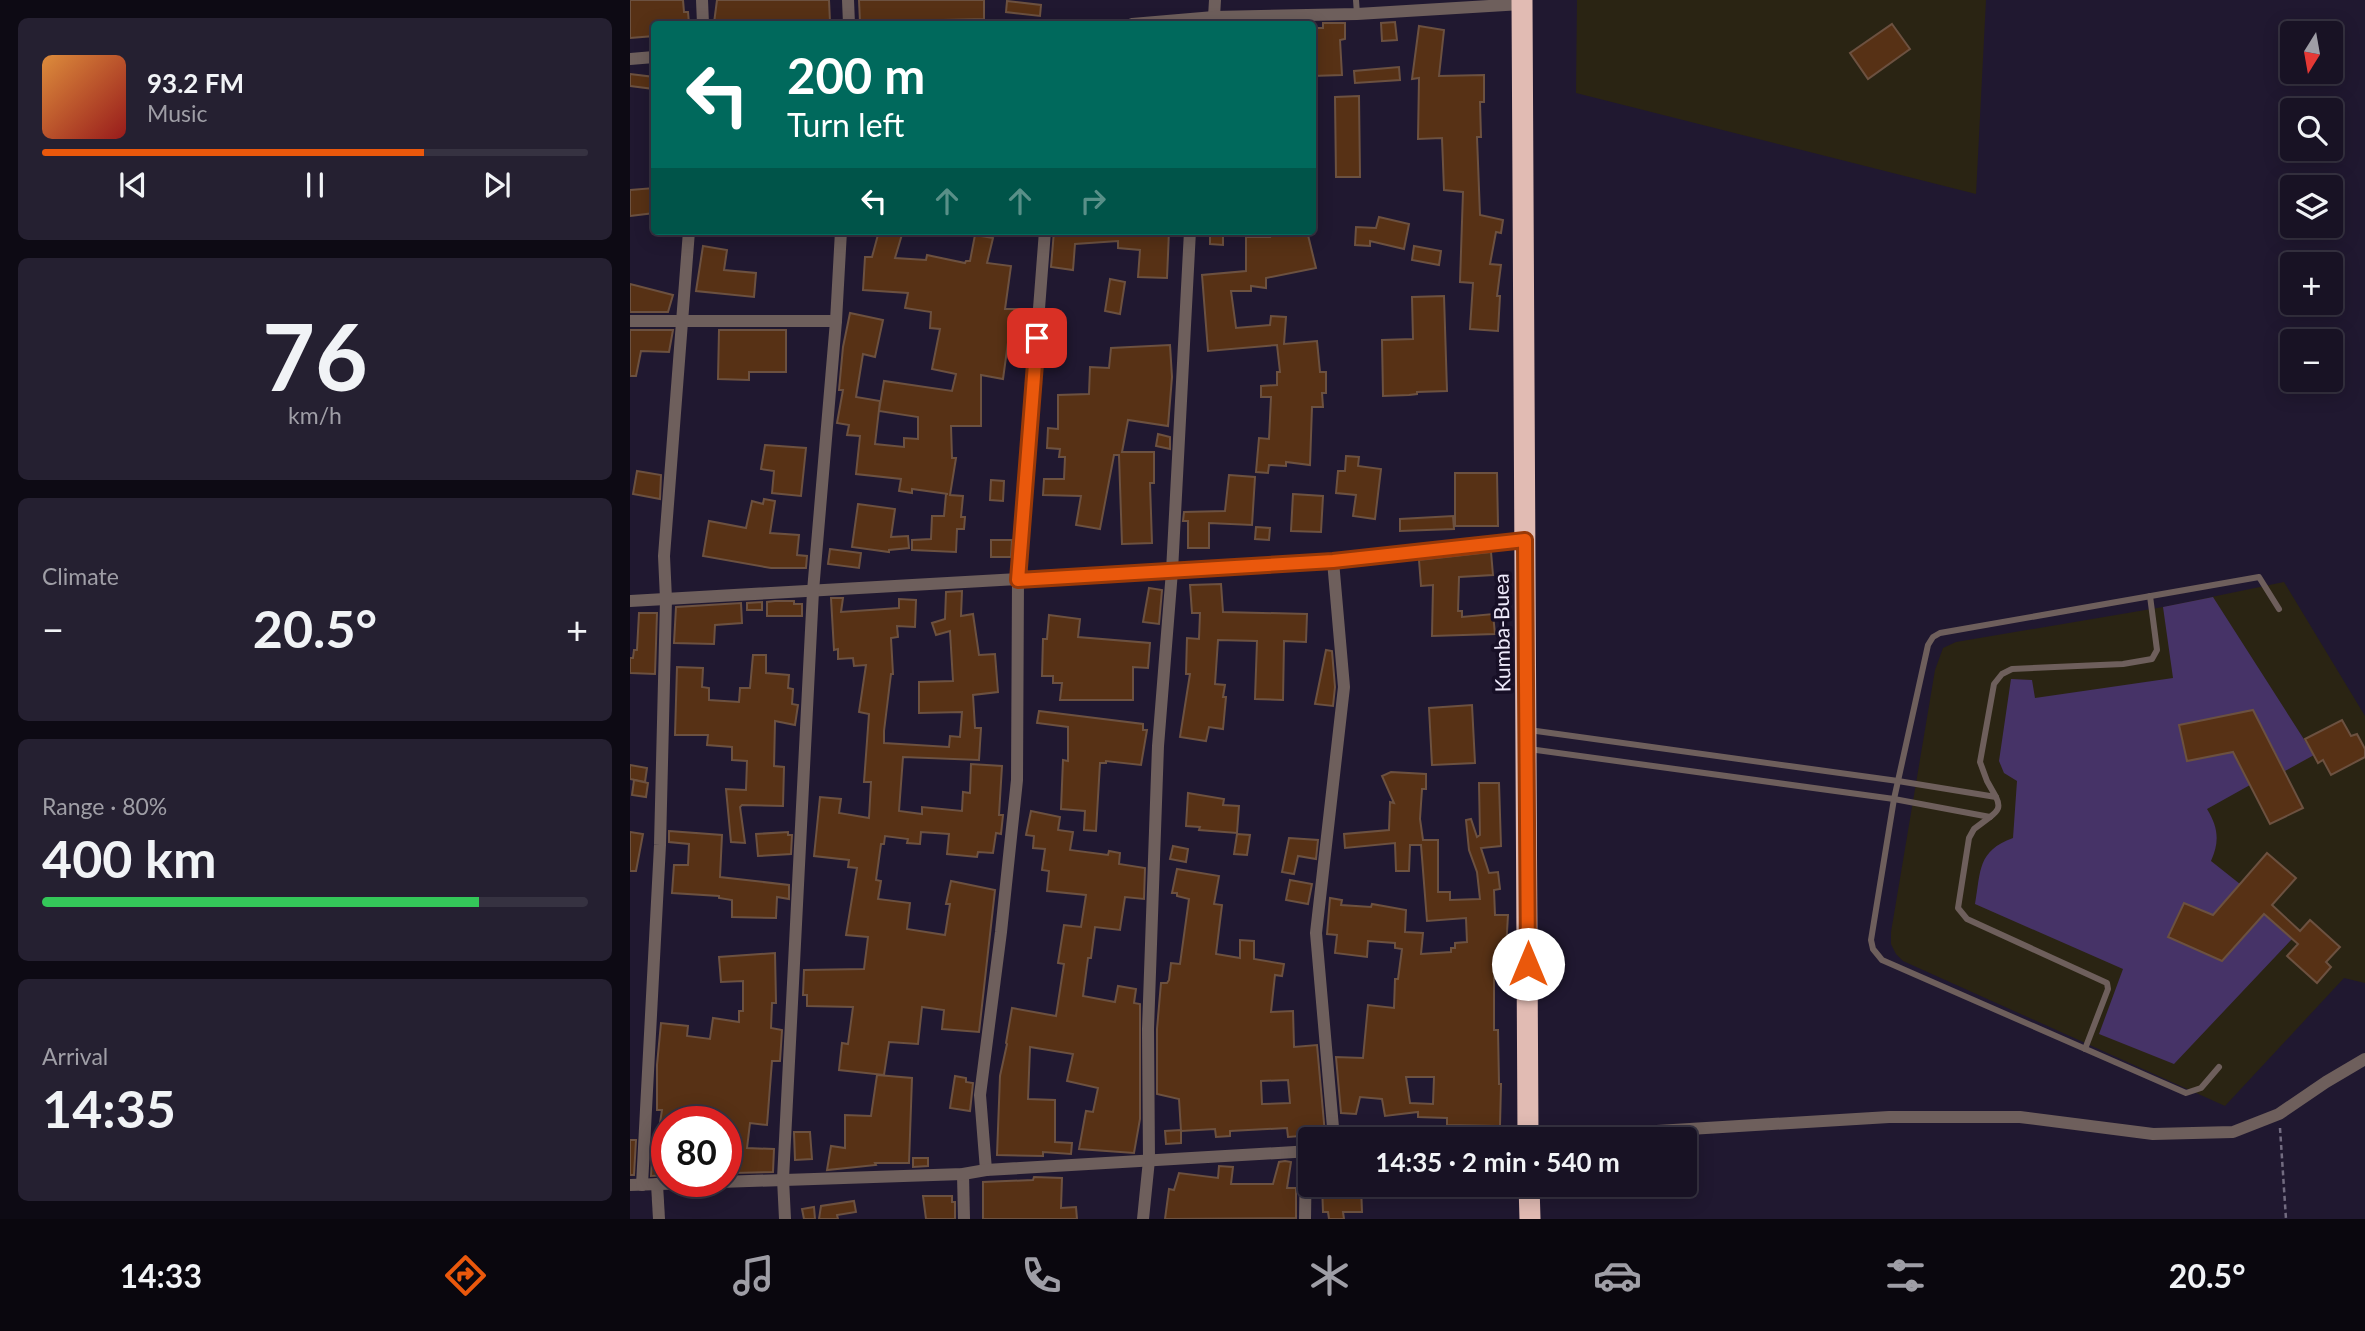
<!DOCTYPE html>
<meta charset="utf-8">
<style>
:root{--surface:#181224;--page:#252031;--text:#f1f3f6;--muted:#9f9ea6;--line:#363241;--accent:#ea580c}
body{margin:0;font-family:Lato,sans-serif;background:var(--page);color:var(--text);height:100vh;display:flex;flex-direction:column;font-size:26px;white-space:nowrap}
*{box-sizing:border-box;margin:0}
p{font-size:23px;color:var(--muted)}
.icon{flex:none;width:38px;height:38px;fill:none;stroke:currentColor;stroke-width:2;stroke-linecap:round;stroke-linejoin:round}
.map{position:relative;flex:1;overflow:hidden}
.panel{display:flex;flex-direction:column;gap:18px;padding:18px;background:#0d0a14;width:630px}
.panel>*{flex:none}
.top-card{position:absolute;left:21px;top:21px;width:665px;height:214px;border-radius:7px;box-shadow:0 4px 18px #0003,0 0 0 2px var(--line);background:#00695c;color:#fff;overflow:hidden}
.needle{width:46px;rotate:191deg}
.controls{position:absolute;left:1650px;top:21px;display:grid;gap:14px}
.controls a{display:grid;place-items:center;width:63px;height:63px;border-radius:7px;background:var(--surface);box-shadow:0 4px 18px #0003,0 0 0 2px var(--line);font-size:35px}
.speed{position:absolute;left:21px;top:1106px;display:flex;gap:14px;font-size:35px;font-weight:700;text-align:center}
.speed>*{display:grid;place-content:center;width:91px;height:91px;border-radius:50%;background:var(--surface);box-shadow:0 4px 18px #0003,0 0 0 2px var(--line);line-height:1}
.speed .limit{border:10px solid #d22;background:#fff;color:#111}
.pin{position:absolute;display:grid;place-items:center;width:60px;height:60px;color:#fff;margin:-30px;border-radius:14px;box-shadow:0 4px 10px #0006}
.me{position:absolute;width:77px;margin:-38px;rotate:0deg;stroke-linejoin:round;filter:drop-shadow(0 0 5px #0008)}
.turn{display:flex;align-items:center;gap:24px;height:147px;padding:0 21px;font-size:32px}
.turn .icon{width:91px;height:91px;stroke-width:2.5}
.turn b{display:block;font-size:49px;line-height:60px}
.lanes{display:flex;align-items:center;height:66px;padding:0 21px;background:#0003;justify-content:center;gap:35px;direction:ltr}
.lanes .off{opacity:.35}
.big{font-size:52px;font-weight:700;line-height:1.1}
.panel .card{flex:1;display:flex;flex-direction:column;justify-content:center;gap:10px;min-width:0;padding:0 24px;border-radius:10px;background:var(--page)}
.panel .dial{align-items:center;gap:0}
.dial b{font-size:91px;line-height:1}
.song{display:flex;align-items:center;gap:21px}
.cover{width:84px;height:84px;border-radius:10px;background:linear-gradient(135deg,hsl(30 70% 55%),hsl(0 70% 35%))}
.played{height:7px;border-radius:4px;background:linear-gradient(90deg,var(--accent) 70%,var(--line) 70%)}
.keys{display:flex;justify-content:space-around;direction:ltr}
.heat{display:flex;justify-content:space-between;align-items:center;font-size:38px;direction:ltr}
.charge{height:10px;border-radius:5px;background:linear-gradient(90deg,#34c759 80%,var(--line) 0)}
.trip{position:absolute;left:668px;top:1127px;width:399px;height:70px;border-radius:7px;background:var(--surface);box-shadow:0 4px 18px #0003,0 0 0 2px var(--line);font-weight:700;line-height:70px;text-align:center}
.dock{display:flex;height:112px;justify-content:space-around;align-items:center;background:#0a070e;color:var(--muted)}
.dock .icon{width:49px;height:49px}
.dock .current{color:var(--accent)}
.dock b{font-size:32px;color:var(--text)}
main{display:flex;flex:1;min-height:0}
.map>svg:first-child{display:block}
.education{fill:#2a2413}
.green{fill:#463367}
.building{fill:#573115;stroke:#6c5140;stroke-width:2;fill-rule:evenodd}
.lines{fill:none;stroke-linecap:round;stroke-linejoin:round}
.path{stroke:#726b80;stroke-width:2.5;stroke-dasharray:5 3.5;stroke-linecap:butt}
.lane{stroke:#6e5f5c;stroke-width:6}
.street{stroke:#6e5f5c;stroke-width:12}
.highway{stroke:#e1bbb3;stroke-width:21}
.route-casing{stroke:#983908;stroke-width:18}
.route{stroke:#ea580c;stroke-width:12}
.labels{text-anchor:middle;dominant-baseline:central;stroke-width:7;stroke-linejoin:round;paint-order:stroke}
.street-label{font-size:21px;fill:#efeafb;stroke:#170f26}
</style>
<main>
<section class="panel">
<div class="card">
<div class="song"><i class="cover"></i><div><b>93.2 FM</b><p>Music</p></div></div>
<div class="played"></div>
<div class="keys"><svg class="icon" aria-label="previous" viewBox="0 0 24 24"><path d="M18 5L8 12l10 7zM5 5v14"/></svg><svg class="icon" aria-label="pause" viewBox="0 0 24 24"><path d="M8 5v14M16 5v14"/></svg><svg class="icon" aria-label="next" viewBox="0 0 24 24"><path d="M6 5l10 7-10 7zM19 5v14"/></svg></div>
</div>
<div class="card dial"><b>76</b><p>km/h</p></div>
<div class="card"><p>Climate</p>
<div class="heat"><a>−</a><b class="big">20.5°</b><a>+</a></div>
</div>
<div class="card"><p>Range · 80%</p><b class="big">400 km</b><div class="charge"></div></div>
<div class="card"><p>Arrival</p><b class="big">14:35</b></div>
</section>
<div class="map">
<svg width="1735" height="1219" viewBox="0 0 1735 1219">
<rect width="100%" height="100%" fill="#201830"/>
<g class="education">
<path d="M947,0h409l-10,194 -400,-101z"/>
<path d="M1654,582l81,134v267l-21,-5 -119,128 -322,-145 -7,-7 -5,-10v-12l44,-262 8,-22 13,-6 207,-35z"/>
</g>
<path class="green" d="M1583,597l101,158 -29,16 -32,-61 -74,15 8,36 46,-9 17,33 -43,24c11,18 13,32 4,52l29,23 -27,31 -29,-12 -16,34 54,24 42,-47 28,25 -118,125 -75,-30 24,-65 -148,-65c6,-33 2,-53 38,-66l4,-57 -13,-8 -5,-12 12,-82 21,1 3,18 138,-20 -10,-71z"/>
<g class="building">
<path d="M0,0h53l1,12h4l1,12h-35v12l-24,2z"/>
<path d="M87,0h112l1,22 -43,2 -73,-1z"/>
<path d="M229,0h125v19l-124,3z"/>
<path d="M377,1l34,4 -1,11 -34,-4z"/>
<path d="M765,22l2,18 -15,1 -1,-18z"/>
<path d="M693,23h22v16l-5,1 2,35 -30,1v-48h11z"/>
<path d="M1262,24l18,25 -42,30 -18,-26z"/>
<path d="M789,26l25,4 -5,46 45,-1v27h-4l1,35h-4l3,78 23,5 -2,13 -5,-1 -6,32 11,1 -4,31h3l-2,35 -28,-2 3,-46 -13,-1 3,-90 -19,-2 -2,-52 -24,1 1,-61 -7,1z"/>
<path d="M769,67l1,13 -45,3 -1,-12z"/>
<path d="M0,74l24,3v12l-24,-3z"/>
<path d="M729,96l1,81h-24l-1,-80z"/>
<path d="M24,188v25l-24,3v-26z"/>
<path d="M749,217l30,7 -5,25 -34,-8v5l-15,-1 1,-18 20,1z"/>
<path d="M249,231h24l-8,27 31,2 1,-5 38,8 1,-2h4l5,-26 18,3 -6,25 24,3 -6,43h19v19h-14l-7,51 -22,-4v51h-30l1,32h4l-6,37 13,1 -2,21h4l-1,12h-7l-1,23 -44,-2v-10l19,-1 1,-23h12l2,-22h2l-36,-5v4l-13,-2 2,-12 -45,-5 4,-38 -13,-1 2,-10 -12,-2 6,-33h-4l4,-43 7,-34 33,7 -8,37 -12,-3 -7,43 24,4 -5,43 29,3v-9l14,1v-22l-39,-6 5,-30 68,10 4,-17 -24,-5 8,-40 -10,-1 1,-16 -26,-4 3,-15 -45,-3 2,-33h7z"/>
<path d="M424,231h115l-2,47 -29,-1 2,-27 -22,-2v-7l-43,3 -2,26 -22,-3z"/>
<path d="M580,231h13v14l-13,-1z"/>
<path d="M639,231h38l9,37 -50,10v10l-15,-2v5h-20l5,37 34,-3 1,-9 15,1 -2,27 33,-3 3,31h6v21h-4l1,14h-11l-2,58 -24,-3v4l-17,-1 -1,8 -12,-1 3,-34 10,1 2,-42h-10v-11l16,-1v-13h3l-3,-27 -69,6 -6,-76 44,-4v-34h24z"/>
<path d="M73,246l24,4 -3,20 32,3 -2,24 -58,-6z"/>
<path d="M784,246l27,5 -2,14 -27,-5z"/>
<path d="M480,279l15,3 -5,32 -15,-3z"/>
<path d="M0,284l43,11 -5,17h-38z"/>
<path d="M814,296l3,95 -30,1v2l-8,1 -26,1 -1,-56 31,-1 -1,-42z"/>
<path d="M0,330h43l-4,22 -28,-1 -5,25h-6z"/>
<path d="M89,330h67v42h-37v8l-31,-1z"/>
<path d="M540,345l2,32 -4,49 -40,-6 -6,32h32v31h-4l2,60 -30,1 -3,-89h-5l-14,74 -24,-4 5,-29 -38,-1 1,-16h20l1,-22h-6l1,-8 -13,-1 1,-20 10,1v-34l31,-1 1,-27 19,1 2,-20z"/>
<path d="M528,434l12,3v12l-14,-3z"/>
<path d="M135,445l41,3 -5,48 -29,-3 2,-22 -13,-2z"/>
<path d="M716,456l13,1 -1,9 23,3 -6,50 -22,-3 3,-21 -20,-2 2,-22h7z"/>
<path d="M7,471l24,4 -1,24 -27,-5z"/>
<path d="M825,473h42l1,53h-43z"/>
<path d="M599,475l26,2 -3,48 -43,-2v25h-21v-27h-5l1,-9 41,-1z"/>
<path d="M361,480l13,1 -1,20 -13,-1z"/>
<path d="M663,494l30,2 -2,36 -30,-1z"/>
<path d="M134,499l11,2 -5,32 29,2 -2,20 10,1 -1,12h-35l-68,-12 6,-35 37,7 6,-27 11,3z"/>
<path d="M228,504l37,5 -4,28 17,-1 1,12 -20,2v2l-37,-5z"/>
<path d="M823,516l1,13 -54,2v-12z"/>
<path d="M626,527l14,1 -1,12 -14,-1z"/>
<path d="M361,540h21l-1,17h-20z"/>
<path d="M200,549l31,4 -2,15 -31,-4z"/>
<path d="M861,552l2,23 -34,2 -1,34h4v6l31,-3 2,20 -63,2 1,-51 -12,1 -2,-26z"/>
<path d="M591,584l2,28 84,2 -1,28 -22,-1 -1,59 -28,-1 2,-58 -39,-1 -3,44 10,1 -2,12h3l-3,32 -14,-2 -3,14 -26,-4 10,-63h-4l1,-36 12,1 1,-26h-8l-2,-28z"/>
<path d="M519,588l13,2 -3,34 -16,-2z"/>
<path d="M332,591l-1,25 12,-2 6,41 16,-1 3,38 -25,3 2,33h6l-2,32 -76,-3 -4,54 23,3v-7l40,4 1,-19 7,1 1,-29 31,2 -3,49h4l-2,19 -5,-1 -3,20 -15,-1 -1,5 -30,-3 2,-20 -28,-2 -1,12 -13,-1 1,-4 -23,-3 -1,8h-3l-5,36 5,1 -3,18 32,4 -3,26 38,6 5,-31h-4l5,-23 44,9 -16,142 -37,-3 2,-19 -22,-3 -4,37 -29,-2 -5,33 -45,-5 3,-27 6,1 5,-37 -46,-1v-11h-4l1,-25 60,-1 4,-32 -22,-2 11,-67 -9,-1 1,-7 -35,-4 6,-59 21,2 -2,14 30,5 2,-36h-7l5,-68 -10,-2 7,-47 -12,1 -1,-8 -15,1v-10l-4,1 -3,-52h12l-2,14 58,-4v-9l17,1 -1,27 -18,-1 1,11 -7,1 2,36h-2l-7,57v12l65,4 1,-11 10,1 2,-25 -43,1v-31l34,-1 -3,-50 -14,4 -4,-12 13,-4 1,-27z"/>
<path d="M145,601h19v3h8v12h-35v-14z"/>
<path d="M132,602v8h-15v-7z"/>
<path d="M111,603l1,20 -27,2 -1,19 -40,-1 2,-36z"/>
<path d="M9,613h18l-2,61 -25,-1v-15h3l1,-8h3z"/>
<path d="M419,615l31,4 -2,18 72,6 -2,25 -15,-1v33h-73l2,-17h-9v-7h-11l1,-37h4z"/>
<path d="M696,650l6,1 3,36 -2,19 -18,-2z"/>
<path d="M123,655h13v18l23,2 -1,13 5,1 -1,15 6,1 -3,20 -20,-4 -1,45 10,1 -1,39 -41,-1 -2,2 5,36 -14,-1 -5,-53 20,1 1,-29 -15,-1v-13l-25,-2 1,-10h-33l2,-68 26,1 -1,19 7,1v12l30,2 1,-14h10z"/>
<path d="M842,705l3,58 -43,2 -3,-57z"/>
<path d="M1623,710l50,98 -33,16 -37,-72 -46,9 -8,-36z"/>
<path d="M409,711l104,13v6h4l-6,35 -35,-4v2h-6l-4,68 -12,-1 1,-19 -24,-2 2,-49 5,1v-34l-31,-4z"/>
<path d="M1712,720l9,16 6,-2 8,15v8l-34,18 -8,-15 -5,3 -13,-24z"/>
<path d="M0,765l17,3 -2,14 -15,-3z"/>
<path d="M761,772l35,2v15h-4l-2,30 3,21h15v52h12v8l30,-1 -3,-27 -8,-22 -3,-30 5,-1 6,18 3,-2 -1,-52h20l2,63 -20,2 8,25 9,-1 2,17 -6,1 1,25h13l-3,51 -11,-1v65h4l1,54h2l-1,42 -53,-1v-7l-29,-1v-5l-33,4 -3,-17 -22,-2 -4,17 -15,-1 -5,-56 27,1 5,-53 26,3 1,-29h3l4,-30 -7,-1v-5l-27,-2 -1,16 -32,-4 2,-18 -10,-1 3,-36 12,2 -1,5 30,2 1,-3 34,6 -1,22 18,1 -2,21 30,-2v-4h4v-5l12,-1 -1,-24 -39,3 -6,-76h-11l-1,26h-13l-1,-28 -50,5 -1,-14 45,-4 1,-28 4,1 -12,-27zM776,1077h28l-1,27 -23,-1z"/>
<path d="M4,780l14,3 -2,14 -14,-2z"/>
<path d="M558,793l36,6 -1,6 16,1 -2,27 -38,-3 1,-3 -14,-1z"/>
<path d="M401,811l29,6 -2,13 15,2 -3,18 38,5 1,-4 11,2 -1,11 26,4 -1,31 -19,-2 -5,33 -25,-3 -4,31h-3l-5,38 32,6 3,-16 18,3 -2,14 6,1v115l-6,34 -55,-4 7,-38 7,1 5,-24 -31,-7 6,-27 -43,-7 -2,52 27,1v42l17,1 -1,11 -28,-2v4l-46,-1 3,-79 7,-32 -1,-1 6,-35 44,8 8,-52 -6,-1 6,-38 17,2 5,-32 -39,-4 2,-20 -7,-1 3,-21 -12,-1 1,-12 -8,-1z"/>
<path d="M39,831l53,4 -2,42 69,8v14l-12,-2 -1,21 -44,-1v-17l-13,-2v-2l-47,-3 2,-28h14l1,-21 -20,-2z"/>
<path d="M0,832l13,2 -7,37h-6z"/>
<path d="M158,832v3h4l-1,19 -33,2 -2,-22z"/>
<path d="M607,834l13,1 -3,20 -13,-1z"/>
<path d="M659,838l29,2 -2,19 -18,-3 -4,18 -12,-2z"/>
<path d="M543,846l15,3 -2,13 -16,-3z"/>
<path d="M1637,853l29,25 -24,27 28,26 10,-11 30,27 -14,15 5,5 -14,16 -30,-27 11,-12 -34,-30 -42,47 -54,-24 16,-34 29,12z"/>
<path d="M547,869l42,7 -5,28 8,1 -6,49 24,4v-18l14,1v18l30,5 -2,12 -7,-1 -4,37 22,-1 1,36 23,-2 8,89 -37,3 -1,-9 -57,3v5l-14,1 -1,-8 -34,2 -2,-32 -22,-5v-65l4,-46h6l2,-3 2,-17 9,1 9,-65 -12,-3v-3h-5zM658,1080l2,23 -28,1 -1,-23z"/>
<path d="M660,880l22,4 -4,20 -22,-4z"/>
<path d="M145,953l1,50h-4l-1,25 11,2 -2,31h-8l-5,64 -17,-2 -3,25 27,1 -1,23 -40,1 -7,-2v-49h-59v53l-16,1 2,-35 4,1 5,-32h-5v-45l4,-42 27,3 -1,10 23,3 3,-21 26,4v-11h4v-30l-22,1 -2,-25z"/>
<path d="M247,1075l35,3 -3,85h-34l1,2 -49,5 4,-24 14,2v-33l26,1z"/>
<path d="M325,1076l11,2v4l7,1 -3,28 -20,-3z"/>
<path d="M551,1130v13l-15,1 -1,-13z"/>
<path d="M164,1132h16l2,27 -17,1z"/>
<path d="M0,1140h6l-2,35h-4z"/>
<path d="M283,1158h15v8l-15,1z"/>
<path d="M655,1161l6,1 -4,26h9v30l-131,1 4,-30 5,1 5,-17 39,5 1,-12 14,1 -2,17h42l6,-22z"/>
<path d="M404,1177l28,1 -1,30 15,-1 1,12h-94v-37l50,-2z"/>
<path d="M692,1185l39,1 1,26h-19l1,7h-15l-1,-7h-5z"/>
<path d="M293,1196h29v6h3v17h-29z"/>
<path d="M224,1201l2,11 -19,3 1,4h-19l2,-13z"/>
<path d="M184,1207l1,12h-11l-2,-10z"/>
</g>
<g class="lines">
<path class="path" d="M1650,1128l6,91"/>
<g class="lane">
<path d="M726,0l1,14"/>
<path d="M899,730l369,51 98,16c5,10 2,14 -6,20l-96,-18 -365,-50"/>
<path d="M1366,797l-9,-16 -7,-19 14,-78 8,-10 10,-5 111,-5 29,-5 5,-9 -7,-54"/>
<path d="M1360,817l-16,12 -5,9 -11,70 9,11 140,64 1,6 -23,60"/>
<path d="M1589,1067l-18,21 -15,5 -304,-133 -9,-11 -2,-9 23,-141 34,-154 5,-8 7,-4 319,-56 20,32"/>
</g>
<g class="street">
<path d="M72,0l1,24"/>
<path d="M218,0l1,24"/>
<path d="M584,17l1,-17"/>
<path d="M502,24l82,-7 143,-3 165,-10"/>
<path d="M0,59l24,-2"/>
<path d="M0,321h206"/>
<path d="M703,561l11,126 -28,246 18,206"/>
<path d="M0,601l703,-40 192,-21"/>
<path d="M895,1139l364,-22h131l133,17 80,-2 46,-18 47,-32 39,-23"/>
<path d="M356,1170l-6,-75 21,-163 16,-152 1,-200 27,-349"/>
<path d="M333,1174l1,45"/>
<path d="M27,1184l2,35"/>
<path d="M0,1185l333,-11 23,-4 325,-19"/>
<path d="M12,1185l18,-340 6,-246 -2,-43 25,-325"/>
<path d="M155,1219l-2,-40 30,-588 23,-270 5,-90"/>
<path d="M513,1219l6,-59 -1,-131 10,-283 14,-175 18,-340"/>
<path d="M675,1219l1,-67"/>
</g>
<g class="highway">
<path d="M892,0l6,1139"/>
<path d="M899,1185l1,34"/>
</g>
</g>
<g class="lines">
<defs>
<path id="route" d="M407,338l-19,242 315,-19 192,-21 3,424"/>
</defs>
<use href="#route" class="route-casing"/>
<use href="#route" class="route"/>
</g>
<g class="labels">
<g class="street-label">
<text transform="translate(871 633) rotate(-91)">Kumba-Buea</text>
</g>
</g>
</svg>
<div class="controls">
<a><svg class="needle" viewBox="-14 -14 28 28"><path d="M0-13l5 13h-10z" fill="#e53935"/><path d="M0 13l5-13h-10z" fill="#9f9ea6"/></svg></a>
<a><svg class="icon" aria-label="search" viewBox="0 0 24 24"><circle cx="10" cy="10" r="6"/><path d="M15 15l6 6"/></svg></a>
<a><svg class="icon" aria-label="layers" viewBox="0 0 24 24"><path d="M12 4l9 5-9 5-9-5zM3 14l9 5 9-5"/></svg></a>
<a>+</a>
<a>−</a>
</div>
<div class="speed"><div class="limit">80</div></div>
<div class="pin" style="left:407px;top:338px;background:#d93025"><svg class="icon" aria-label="arrive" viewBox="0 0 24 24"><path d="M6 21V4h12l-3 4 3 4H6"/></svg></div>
<svg class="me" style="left:898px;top:964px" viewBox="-20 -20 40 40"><circle r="19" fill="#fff"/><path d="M0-13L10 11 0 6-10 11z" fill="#ea580c"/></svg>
<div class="trip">14:35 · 2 min · 540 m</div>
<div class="top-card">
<div class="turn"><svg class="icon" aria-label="left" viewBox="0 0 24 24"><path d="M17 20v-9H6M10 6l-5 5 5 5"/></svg><div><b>200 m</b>Turn left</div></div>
<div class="lanes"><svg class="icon" aria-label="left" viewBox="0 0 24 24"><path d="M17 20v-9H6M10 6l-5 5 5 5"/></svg><svg class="icon off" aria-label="ahead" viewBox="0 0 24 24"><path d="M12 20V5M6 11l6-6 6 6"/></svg><svg class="icon off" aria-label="ahead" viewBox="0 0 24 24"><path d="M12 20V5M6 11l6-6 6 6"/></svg><svg class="icon off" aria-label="right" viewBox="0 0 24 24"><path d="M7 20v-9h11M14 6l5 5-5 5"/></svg></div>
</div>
</div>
</main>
<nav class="dock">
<b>14:33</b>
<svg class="icon current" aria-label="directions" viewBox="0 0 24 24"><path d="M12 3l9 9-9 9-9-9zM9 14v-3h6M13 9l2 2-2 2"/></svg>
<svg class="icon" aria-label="music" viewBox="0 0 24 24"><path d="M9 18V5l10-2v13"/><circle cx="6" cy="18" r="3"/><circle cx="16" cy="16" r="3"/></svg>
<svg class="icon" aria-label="phone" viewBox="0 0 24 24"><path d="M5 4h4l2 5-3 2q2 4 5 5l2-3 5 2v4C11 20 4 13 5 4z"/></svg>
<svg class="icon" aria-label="climate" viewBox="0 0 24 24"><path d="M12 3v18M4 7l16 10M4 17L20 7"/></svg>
<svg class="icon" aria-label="car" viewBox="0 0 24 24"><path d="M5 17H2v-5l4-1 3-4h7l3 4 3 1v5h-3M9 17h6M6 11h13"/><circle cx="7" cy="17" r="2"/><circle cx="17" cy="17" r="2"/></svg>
<svg class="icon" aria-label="filters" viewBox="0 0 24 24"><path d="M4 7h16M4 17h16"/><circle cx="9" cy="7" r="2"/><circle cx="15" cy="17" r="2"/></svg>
<b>20.5°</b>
</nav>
